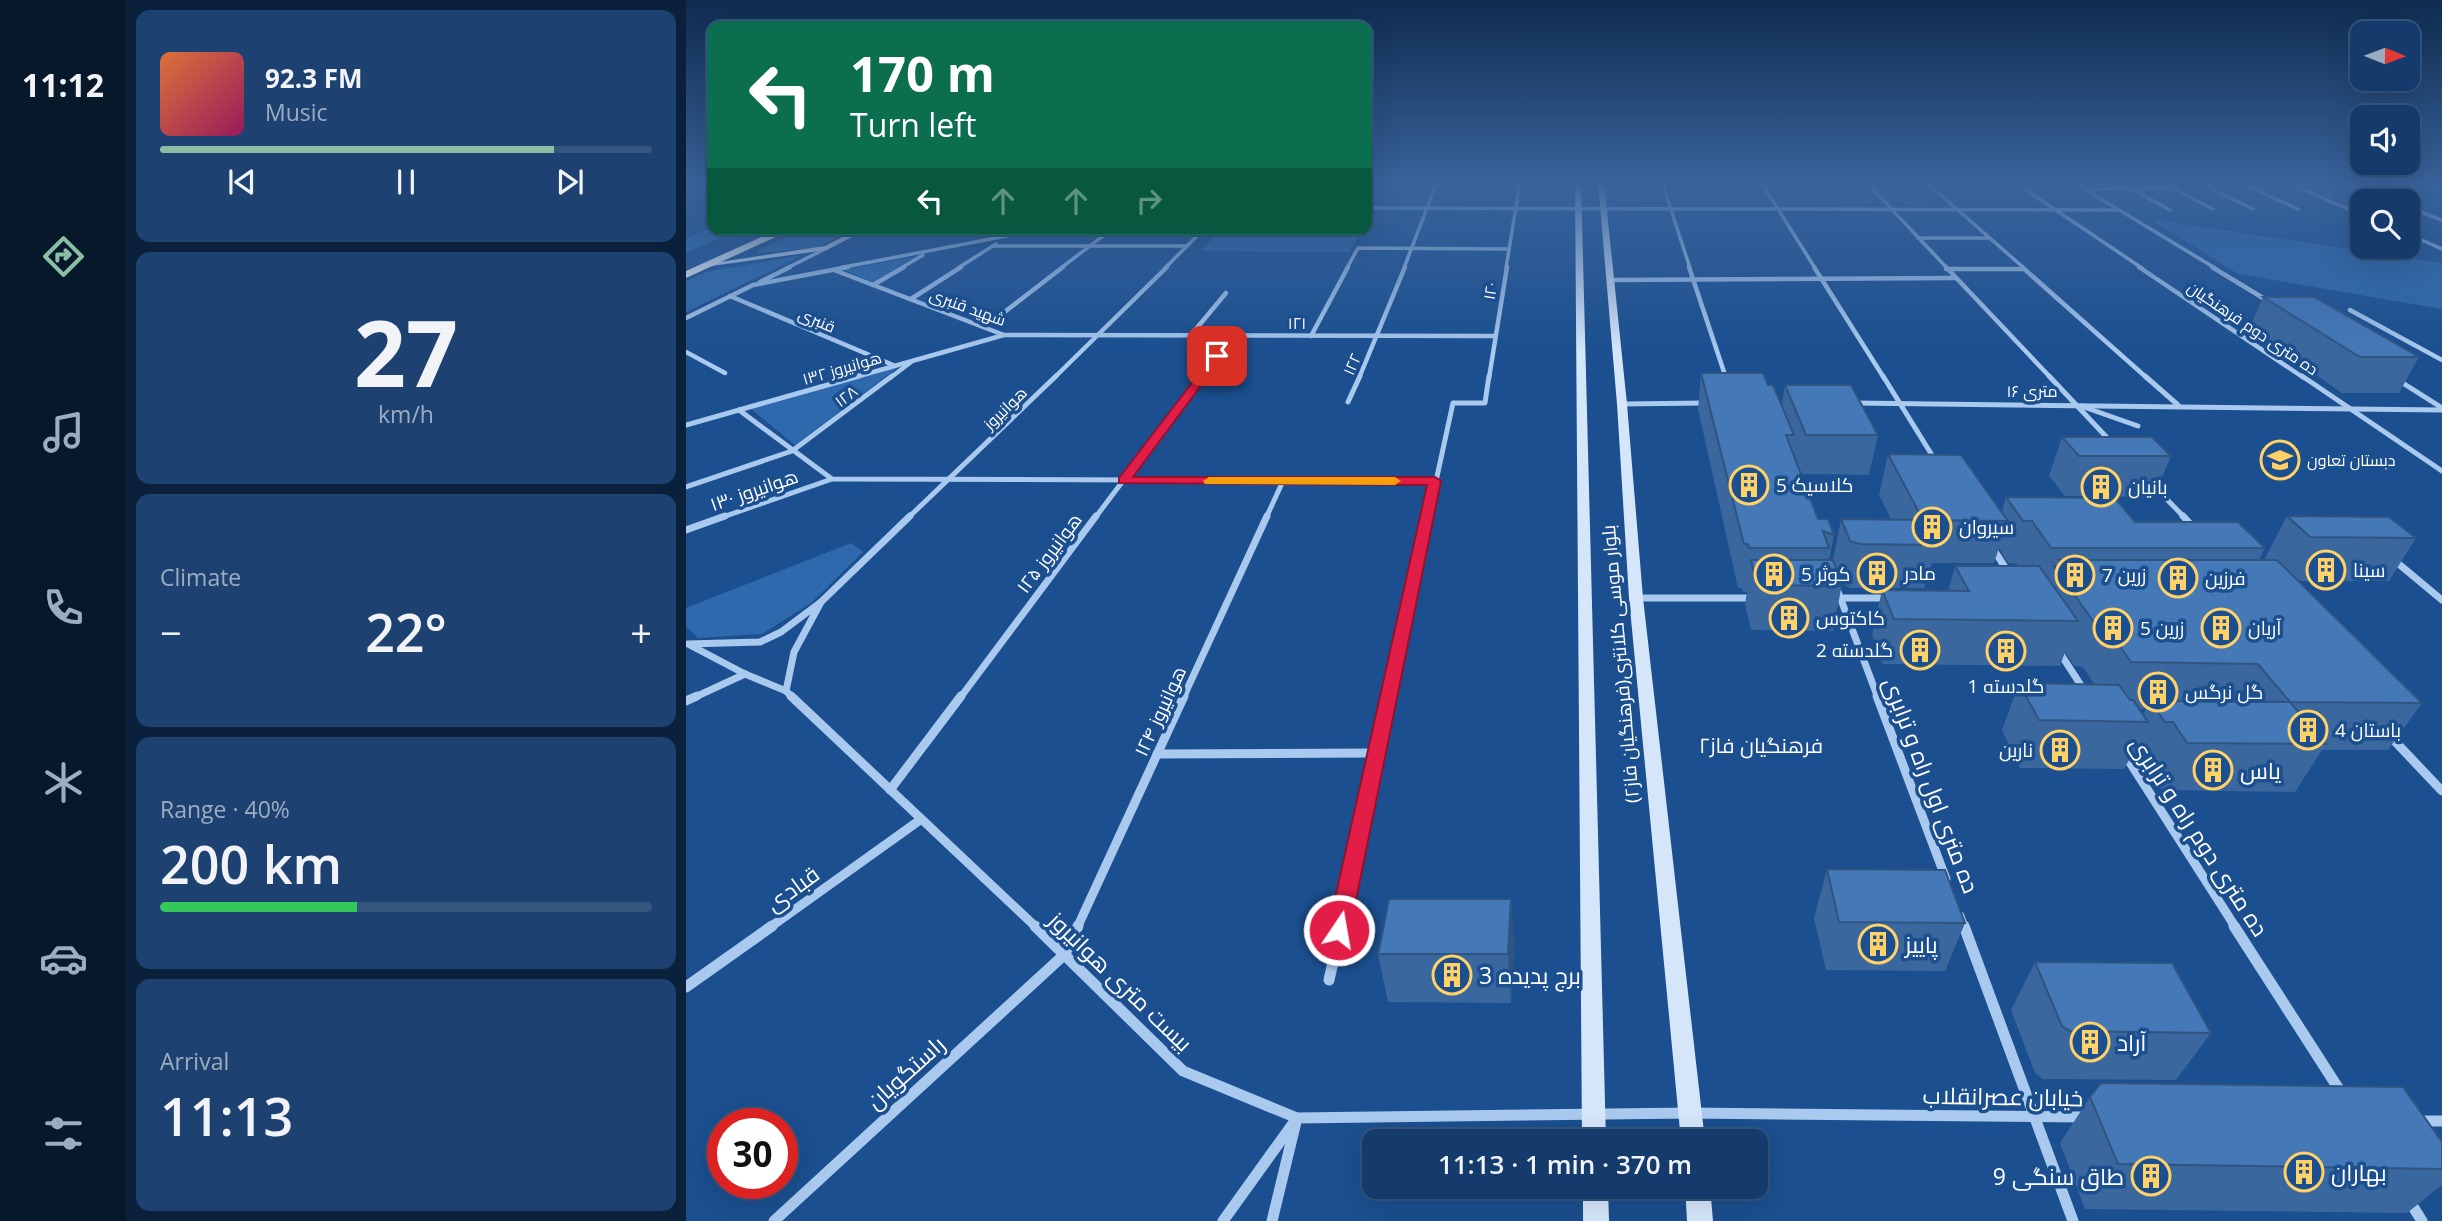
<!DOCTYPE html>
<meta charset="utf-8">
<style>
:root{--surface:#143b6b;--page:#1d4271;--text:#f1f3f6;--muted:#9dadc1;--line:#33557e;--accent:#8abfa5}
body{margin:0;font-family:"Open Sans",Cairo,sans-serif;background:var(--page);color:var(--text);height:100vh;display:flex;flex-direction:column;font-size:26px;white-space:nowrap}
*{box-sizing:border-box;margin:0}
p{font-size:23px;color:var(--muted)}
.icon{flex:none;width:38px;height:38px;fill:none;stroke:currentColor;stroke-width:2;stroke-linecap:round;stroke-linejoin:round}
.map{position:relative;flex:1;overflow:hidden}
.sheet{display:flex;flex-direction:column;gap:10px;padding:10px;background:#0b203b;width:560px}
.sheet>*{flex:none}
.top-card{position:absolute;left:21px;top:21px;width:665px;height:214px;border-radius:14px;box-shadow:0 7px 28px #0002,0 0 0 2px var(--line);background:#0b6e4f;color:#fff;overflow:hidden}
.needle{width:46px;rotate:91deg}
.tools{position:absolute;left:1664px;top:21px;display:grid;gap:14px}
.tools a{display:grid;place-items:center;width:70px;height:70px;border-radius:14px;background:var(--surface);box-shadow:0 7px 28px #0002,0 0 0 2px var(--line);font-size:35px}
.speed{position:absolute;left:21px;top:1108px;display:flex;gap:14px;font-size:35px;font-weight:700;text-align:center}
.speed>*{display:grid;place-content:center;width:91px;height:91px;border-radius:50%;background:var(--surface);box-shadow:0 7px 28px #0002,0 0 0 2px var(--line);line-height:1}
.speed .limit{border:10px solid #d22;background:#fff;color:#111}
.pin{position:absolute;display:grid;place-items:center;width:60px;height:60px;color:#fff;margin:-30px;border-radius:14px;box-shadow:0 4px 10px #0006}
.me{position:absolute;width:77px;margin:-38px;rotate:12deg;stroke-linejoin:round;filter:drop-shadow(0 0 5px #0008)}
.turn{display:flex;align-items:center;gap:24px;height:147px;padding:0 28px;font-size:32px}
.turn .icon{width:91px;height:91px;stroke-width:2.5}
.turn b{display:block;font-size:49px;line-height:60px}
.lanes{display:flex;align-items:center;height:66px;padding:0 28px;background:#0003;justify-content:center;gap:35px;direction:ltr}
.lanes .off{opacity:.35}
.big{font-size:52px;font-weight:600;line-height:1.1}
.sheet .card{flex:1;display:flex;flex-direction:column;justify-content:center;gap:10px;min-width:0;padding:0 24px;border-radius:14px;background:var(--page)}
.sheet .dial{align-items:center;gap:0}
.dial b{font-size:91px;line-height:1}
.song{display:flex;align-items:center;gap:21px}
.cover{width:84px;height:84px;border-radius:10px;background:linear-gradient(135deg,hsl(20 70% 55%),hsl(330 70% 35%))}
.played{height:7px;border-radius:4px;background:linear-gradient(90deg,var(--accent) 80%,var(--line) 80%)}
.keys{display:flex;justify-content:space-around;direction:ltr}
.heat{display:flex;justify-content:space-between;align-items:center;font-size:38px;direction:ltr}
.charge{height:10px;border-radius:5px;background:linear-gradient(90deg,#34c759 40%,var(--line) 0)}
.trip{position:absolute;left:676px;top:1129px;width:406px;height:70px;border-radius:14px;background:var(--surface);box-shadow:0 7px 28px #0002,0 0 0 2px var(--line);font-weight:600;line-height:70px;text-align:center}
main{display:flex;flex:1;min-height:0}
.dock{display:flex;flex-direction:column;width:126px;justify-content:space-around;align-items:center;background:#08182b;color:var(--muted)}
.dock .icon{width:49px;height:49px}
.dock .current{color:var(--accent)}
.dock b{font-size:32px;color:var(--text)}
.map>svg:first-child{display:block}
.green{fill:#2e69ad}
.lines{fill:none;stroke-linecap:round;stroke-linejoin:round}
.street-far5{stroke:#a9c9ee;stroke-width:3.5}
.street-far4{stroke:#a9c9ee;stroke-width:4.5}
.street-far3{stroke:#a9c9ee;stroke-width:5}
.street-far2{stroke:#a9c9ee;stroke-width:7}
.street-far1{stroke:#a9c9ee;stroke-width:9}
.street{stroke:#a9c9ee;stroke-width:11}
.secondary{fill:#d6e6fa;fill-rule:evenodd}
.highway{fill:#fff;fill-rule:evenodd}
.wall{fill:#3a679d;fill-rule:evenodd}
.shaded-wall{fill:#305480}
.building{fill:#4478b7;stroke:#305480;stroke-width:2}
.route{fill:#e11d48;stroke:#92132f;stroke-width:2}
.slow{fill:#f59e0b}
.labels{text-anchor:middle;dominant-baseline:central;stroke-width:7;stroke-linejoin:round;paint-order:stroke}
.far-street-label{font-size:16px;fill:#fff;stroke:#1b4f8f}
.far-poi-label{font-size:16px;fill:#fff;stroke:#1b4f8f;text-anchor:start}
.poi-label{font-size:19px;fill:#fff;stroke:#1b4f8f;text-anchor:start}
.street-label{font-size:19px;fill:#fff;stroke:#1b4f8f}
.neighbourhood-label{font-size:21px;fill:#fff;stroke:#1b4f8f}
.near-poi-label{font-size:23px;fill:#fff;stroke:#1b4f8f;text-anchor:start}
.near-street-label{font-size:23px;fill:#fff;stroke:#1b4f8f}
</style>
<main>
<nav class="dock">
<b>11:12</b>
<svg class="icon current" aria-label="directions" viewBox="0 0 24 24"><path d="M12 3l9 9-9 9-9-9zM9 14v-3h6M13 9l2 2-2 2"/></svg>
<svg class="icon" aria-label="music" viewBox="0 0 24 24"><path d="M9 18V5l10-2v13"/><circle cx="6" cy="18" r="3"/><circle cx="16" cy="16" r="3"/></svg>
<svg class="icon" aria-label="phone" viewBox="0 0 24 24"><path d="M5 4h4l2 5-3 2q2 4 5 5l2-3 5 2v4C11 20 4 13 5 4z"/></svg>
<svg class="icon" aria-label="climate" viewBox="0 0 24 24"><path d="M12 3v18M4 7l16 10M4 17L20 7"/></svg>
<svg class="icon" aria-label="car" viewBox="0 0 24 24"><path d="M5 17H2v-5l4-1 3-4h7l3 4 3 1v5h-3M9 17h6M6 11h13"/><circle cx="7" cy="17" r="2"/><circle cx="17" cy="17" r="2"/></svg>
<svg class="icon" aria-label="filters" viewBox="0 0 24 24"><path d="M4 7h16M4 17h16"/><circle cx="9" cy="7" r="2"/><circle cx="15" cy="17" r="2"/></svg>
</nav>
<section class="sheet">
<div class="card">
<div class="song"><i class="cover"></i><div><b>92.3 FM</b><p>Music</p></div></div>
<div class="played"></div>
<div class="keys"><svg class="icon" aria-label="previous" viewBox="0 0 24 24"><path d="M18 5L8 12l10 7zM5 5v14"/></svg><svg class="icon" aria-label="pause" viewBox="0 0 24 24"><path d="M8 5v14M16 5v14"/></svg><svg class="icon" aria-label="next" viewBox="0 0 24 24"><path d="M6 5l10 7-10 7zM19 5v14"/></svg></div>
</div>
<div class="card dial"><b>27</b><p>km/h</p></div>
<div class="card"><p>Climate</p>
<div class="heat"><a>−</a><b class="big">22°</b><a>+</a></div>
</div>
<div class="card"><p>Range · 40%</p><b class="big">200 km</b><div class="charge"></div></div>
<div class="card"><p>Arrival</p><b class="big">11:13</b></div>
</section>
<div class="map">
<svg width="1756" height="1221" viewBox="0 0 1756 1221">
<rect width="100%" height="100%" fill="#1b4f8f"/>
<g class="green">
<path d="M1464,219l292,44v46l-204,-35z"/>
<path d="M26,228l29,1 -55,24v-15z"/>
<path d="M118,229h50l-38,19 -58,5v-3z"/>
<path d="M536,229h141l-14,23 -149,-1z"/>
<path d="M117,255l-117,57v-31l20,-9z"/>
<path d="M230,256l-43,26 -29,-12z"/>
<path d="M215,365l-106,80 -44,-36z"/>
<path d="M165,543l12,9 -52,51 -49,31 -64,4 -12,-12v-18z"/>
</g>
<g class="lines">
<g class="street-far5">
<path d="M976,182l28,86"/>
<path d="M1075,182l54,86"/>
<path d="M1180,182l81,86"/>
<path d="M1240,182l98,86"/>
<path d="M1328,182l128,86"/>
<path d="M1387,182l142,86"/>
<path d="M1474,182l53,27"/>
<path d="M1512,182l55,27"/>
<path d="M1552,182l60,27"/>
<path d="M1600,182l76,33"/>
<path d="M1659,182l50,19"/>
<path d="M1400,189l87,-1"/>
<path d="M1446,189l38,21"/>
<path d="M1722,207l34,13"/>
<path d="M681,208l752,2"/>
<path d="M1722,234l34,15"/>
<path d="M1232,238h70"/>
<path d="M307,246h194"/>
<path d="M101,268l40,-20"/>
<path d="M153,268l204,-39"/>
<path d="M215,268l22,-13"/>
<path d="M272,268l38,-24"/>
<path d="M375,268l51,-39"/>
<path d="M479,268l39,-39"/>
<path d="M661,268l11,-20 151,1"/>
<path d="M718,268l33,-86"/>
<path d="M820,268l14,-86"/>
</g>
<g class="street-far4">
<path d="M1003,267l37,111"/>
<path d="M1128,267l70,111"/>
<path d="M1260,267l105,111"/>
<path d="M1336,267l125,111"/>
<path d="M1453,267l165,111"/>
<path d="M1526,267l56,34"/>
<path d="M1260,269h77"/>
<path d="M148,270l170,65 491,1"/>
<path d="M924,280l345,-2"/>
<path d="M74,282l30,-15"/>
<path d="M187,285l31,-18"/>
<path d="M44,296l163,69"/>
<path d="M225,299l50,-32"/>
<path d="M1664,310l92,50"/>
<path d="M0,318l67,-33 95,-18"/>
<path d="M299,327l78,-60"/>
<path d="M505,335l35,-42"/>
<path d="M625,336l37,-69"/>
<path d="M0,352l39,21"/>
<path d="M166,378l152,-43"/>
<path d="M204,378l21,-16"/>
<path d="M368,378l113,-111"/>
<path d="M515,378l32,-43"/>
<path d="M673,378l46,-111"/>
<path d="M803,378l18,-111"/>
</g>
<g class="street-far3">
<path d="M1039,376l2,6"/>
<path d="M1197,376l52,84"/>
<path d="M1363,376l64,68"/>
<path d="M1459,376l33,29"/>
<path d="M1616,376l140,95"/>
<path d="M1712,380l44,28"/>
<path d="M662,402l12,-26"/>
<path d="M1167,403l589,7"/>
<path d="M936,404l83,-1"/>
<path d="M1395,406l57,20"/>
<path d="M53,410l93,69 603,2"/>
<path d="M0,425l173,-49"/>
<path d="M1467,485l32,33"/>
<path d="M0,487l106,-36 100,-75"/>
<path d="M34,518l112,-39"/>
<path d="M222,518l148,-142"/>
<path d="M409,518l107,-142"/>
<path d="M580,518l17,-37"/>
<path d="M742,518l25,-115h32l4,-27"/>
</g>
<g class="street-far2">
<path d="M1497,516l10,11"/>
<path d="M0,530l39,-14"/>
<path d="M1306,547l16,25"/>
<path d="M1708,560l48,40"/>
<path d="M1151,589l41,109"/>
<path d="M950,598h118"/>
<path d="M1154,598h47"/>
<path d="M135,602l89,-86"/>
<path d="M135,602l-27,50 -8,39 -41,-17 -57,-30 72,-2 21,-10z"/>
<path d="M1372,650l26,40"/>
<path d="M100,691l7,7"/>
<path d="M7,698l52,-24"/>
<path d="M274,698l136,-182"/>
<path d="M497,698l84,-182"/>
<path d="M704,698l39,-182"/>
</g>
<g class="street-far1">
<path d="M105,696l246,232"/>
<path d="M1191,696l69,183"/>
<path d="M0,701l11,-5"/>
<path d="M1702,734l54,57"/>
<path d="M1438,753l112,175"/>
<path d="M471,754l218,-1"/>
<path d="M204,790l71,-94"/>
<path d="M1274,916l4,12"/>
<path d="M83,928l151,-108"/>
<path d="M391,928l107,-232"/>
<path d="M654,928l50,-232"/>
</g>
<g class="street">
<path d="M349,926l148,145 114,47 393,-5 394,4"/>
<path d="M1278,926l109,295"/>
<path d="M1548,926l108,168"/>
<path d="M643,980l12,-54"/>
<path d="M0,987l86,-61"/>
<path d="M1732,1121h24"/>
<path d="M1724,1202l12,19"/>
<path d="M88,1221l291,-267 13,-28"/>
<path d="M537,1221l74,-103"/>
<path d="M586,1221l24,-99"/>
</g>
<g class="secondary">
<path d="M889,182h6l25,959h-24z"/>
<path d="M912,182h6l23,222 16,194 62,543h-24l-52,-543 -12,-194z"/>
<path d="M172,229h9l-40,21 -116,16 -4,-2 118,-18z"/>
<path d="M897,1186h25l1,35h-26z"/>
<path d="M999,1186h25l3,35h-26z"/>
</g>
<path class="highway" d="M93,229h14l-107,49v-7z"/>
</g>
<g class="wall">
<path d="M1577,297l156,60 -20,36h-57l-93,-64z"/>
<path d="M1015,373l81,32 3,-20 93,50 -9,40 -68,-1 17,45 16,16 -5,25h4l8,-41h50l-12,-24 9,-41 114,58 4,-15 129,25 130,26 -6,12h7l-1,-2 22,-42 129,22 -27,43h-92l125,122 -34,47h-66l-27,42 -133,-2 -14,-20 -7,-1 -9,-14 -8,14 -104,-1 -18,-38 17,-47 75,1 -11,-17 -9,-1 -9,-14 -5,14 -177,-2 -11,-29 10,-45 66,1 7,-25h64l-2,-2 -9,-1 -9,-15 -5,15h-62l-8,25h-74l-8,-4 -9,47 -82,-1 -6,-26 2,-12h-4l-1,-4h-4l-40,-179zM1453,709h7l-3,6z"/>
<path d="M1376,437l109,19 -17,41 -89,-1 -16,-20z"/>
<path d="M1141,869l138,54 -20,48 -119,-1 -12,-52z"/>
<path d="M825,899l3,49 -3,55 -123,-1 -10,-48z"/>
<path d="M1349,962l176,71 -35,47 -133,-1 -8,-6 -24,-63z"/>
<path d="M1404,1097l352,45v43l-35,28 -322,-4 -25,-66z"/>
</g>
<path class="shaded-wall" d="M825,899l3,49 -3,55 -3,-49z"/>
<g class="building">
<path d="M1577,297h51l105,60h-59z"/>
<path d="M1015,373h62l5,12h5l21,50h-8l32,84h10l6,16 -11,-4 6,17h-80l-1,-4h-4z"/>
<path d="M1099,385h66l27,50h-72z"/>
<path d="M1376,437h90l19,19h-92z"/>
<path d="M1202,454l73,1 47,66 -85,-1z"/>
<path d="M1320,497l109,1 20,24h103l27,26h-214l-19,-27h-9z"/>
<path d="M1601,516l102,1 27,21 -106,-1z"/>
<path d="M1155,519l82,1 13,25 -76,-1 -10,-3z"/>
<path d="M1065,560h82l9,26 -85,-1z"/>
<path d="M1373,560h218l145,143 -132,-1 -32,-38 -127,-2 -29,-41h-9l-39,-55h9z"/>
<path d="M1269,566h84l39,55 -184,-2 -12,-29 87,1z"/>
<path d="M1333,683l100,2 11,15h3l15,22 -109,-2z"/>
<path d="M1464,701l140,1 36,42 -139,-1 -14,-21h-8z"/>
<path d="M1141,869l118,1 20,53 -126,-1z"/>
<path d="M703,899h122l-3,55h-130z"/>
<path d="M1349,962l137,1 39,70 -141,-2 -8,-5z"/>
<path d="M1415,1083l302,4 39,55v27l-324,-5 -28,-67z"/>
</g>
<linearGradient id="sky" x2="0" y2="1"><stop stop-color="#0f2b4f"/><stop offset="0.52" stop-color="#39639b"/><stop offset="1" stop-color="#39639b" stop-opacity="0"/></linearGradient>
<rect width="1756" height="353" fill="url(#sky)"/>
<path class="route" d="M531,353l6,3 -90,121h302l6,4 -91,449 -3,7 -8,2 -8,-2 -3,-7 99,-445 -308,-2v-5l95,-124z"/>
<path class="slow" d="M523,477h186l6,4 -6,4 -190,-1 -2,-3z"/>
<defs>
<symbol id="school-ring" viewBox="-11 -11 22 22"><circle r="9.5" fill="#1b4f8f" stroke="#ffd166" stroke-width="1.5"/><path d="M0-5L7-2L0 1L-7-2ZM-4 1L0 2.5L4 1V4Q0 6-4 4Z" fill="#ffd166"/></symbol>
<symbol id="building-ring" viewBox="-11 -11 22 22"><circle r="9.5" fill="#1b4f8f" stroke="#ffd166" stroke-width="1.5"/><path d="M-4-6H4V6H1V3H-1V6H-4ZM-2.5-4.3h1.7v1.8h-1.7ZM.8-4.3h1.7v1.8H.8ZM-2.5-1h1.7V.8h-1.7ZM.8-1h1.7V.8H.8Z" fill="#ffd166"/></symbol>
</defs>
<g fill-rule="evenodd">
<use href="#school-ring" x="1572" y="438" width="44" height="44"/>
<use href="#building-ring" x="1041" y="463" width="44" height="44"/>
<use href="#building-ring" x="1393" y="465" width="44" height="44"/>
<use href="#building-ring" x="1224" y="505" width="44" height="44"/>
<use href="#building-ring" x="1618" y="548" width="44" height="44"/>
<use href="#building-ring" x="1169" y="551" width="44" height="44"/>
<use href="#building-ring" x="1066" y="552" width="44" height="44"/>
<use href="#building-ring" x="1367" y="553" width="44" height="44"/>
<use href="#building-ring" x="1470" y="556" width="44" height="44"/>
<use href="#building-ring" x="1081" y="596" width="44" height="44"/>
<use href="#building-ring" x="1405" y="606" width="44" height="44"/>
<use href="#building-ring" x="1513" y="606" width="44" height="44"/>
<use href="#building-ring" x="1212" y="628" width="44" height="44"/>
<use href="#building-ring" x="1298" y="629" width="44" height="44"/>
<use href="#building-ring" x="1450" y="670" width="44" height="44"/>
<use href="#building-ring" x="1600" y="708" width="44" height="44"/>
<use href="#building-ring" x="1352" y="728" width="44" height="44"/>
<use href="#building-ring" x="1505" y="748" width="44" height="44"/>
<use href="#building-ring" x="1170" y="922" width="44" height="44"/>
<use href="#building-ring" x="744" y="953" width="44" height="44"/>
<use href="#building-ring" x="1382" y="1020" width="44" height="44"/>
<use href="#building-ring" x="1596" y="1150" width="44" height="44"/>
<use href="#building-ring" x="1443" y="1154" width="44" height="44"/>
</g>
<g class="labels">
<g class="far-street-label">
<text transform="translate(804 291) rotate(-81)">۱۲۰</text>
<text transform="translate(282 307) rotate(20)">شهید قنبری</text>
<text transform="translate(131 320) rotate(23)">قنبری</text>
<text x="611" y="323">۱۲۱</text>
<text transform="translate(1567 328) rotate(34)">ده متری دوم فرهنگیان</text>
<text transform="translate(666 364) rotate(-66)">۱۲۲</text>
<text transform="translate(156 368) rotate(-16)">هوانیروز ۱۳۲</text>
<text x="1346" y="391">۱۶ متری</text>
<text transform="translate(160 396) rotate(-37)">۱۲۸</text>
<text transform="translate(319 408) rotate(-44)">هوانیروز</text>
</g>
<g class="far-poi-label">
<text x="1621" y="460">دبستان تعاون</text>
</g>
<g class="poi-label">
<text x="1090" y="485">کلاسیک 5</text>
<text x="1442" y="487">بانیان</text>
<text x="1273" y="527">سیروان</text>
<text x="1667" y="570">سینا</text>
<text x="1218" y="573">مادر</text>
<text x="1115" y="574">کوثر 5</text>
<text x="1416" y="575">زرین 7</text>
<text x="1519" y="578">فرزین</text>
<text x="1130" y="618">کاکتوس</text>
<text x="1454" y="628">زرین 5</text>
<text x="1562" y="628">آریان</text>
<text x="1207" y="650" text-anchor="end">گلدسته 2</text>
<text x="1320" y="686" text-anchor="middle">گلدسته 1</text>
<text x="1499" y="692">گل نرگس</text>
<text x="1649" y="730">باستان 4</text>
<text x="1347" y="750" text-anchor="end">نارین</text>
</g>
<g class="street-label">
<text transform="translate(68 490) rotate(-19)">هوانیروز ۱۳۰</text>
<text transform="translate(363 553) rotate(-53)">هوانیروز ۱۲۵</text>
<text transform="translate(934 664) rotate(-95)">بلوار موسی کلانتری(فرهنگیان فاز۲)</text>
<text transform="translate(474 711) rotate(-65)">هوانیروز ۱۲۴</text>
</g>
<g class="neighbourhood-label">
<text x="1075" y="745">فرهنگیان فاز۲</text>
</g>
<g class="near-poi-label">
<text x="1554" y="770">یاس</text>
<text x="1219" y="944">پاییز</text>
<text x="793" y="975">برج پدیده 3</text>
<text x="1431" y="1042">آراد</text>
<text x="1645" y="1172">بهاران</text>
<text x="1438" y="1176" text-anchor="end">طاق سنگی 9</text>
</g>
<g class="near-street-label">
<text transform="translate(1246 785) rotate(69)">ده متری اول راه و ترابری</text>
<text transform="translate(1514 836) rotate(57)">ده متری دوم راه و ترابری</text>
<text transform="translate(106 888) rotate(-36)">قبادی</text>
<text transform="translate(435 981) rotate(44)">بیست متری هوانیروز</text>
<text transform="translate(219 1072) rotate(-42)">راستگویان</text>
<text transform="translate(1317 1096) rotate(1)">خیابان عصرانقلاب</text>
</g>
</g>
</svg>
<div class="tools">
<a><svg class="needle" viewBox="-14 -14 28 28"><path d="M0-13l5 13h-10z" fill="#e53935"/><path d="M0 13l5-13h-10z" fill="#9dadc1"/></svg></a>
<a><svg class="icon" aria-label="sound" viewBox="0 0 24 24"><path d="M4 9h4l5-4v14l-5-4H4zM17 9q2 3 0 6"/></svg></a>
<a><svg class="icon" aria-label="search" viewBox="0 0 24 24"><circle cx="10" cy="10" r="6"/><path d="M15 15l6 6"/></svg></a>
</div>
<div class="speed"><div class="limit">30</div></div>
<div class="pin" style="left:531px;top:356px;background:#d93025"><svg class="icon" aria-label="arrive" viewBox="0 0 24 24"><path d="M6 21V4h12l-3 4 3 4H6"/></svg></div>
<svg class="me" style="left:653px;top:930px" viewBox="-20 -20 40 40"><circle r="17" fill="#e11d48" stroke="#fff" stroke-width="3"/><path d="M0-11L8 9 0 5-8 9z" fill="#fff"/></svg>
<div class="trip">11:13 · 1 min · 370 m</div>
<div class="top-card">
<div class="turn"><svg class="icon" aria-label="left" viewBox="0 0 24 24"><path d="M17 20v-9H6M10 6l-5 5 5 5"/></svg><div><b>170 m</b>Turn left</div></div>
<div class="lanes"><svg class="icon" aria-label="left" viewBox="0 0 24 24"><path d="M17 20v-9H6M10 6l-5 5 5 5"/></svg><svg class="icon off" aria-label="ahead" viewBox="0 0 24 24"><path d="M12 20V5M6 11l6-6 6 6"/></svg><svg class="icon off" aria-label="ahead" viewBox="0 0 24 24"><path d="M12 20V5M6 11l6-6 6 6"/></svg><svg class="icon off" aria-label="right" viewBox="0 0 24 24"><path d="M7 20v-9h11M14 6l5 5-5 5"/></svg></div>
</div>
</div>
</main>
